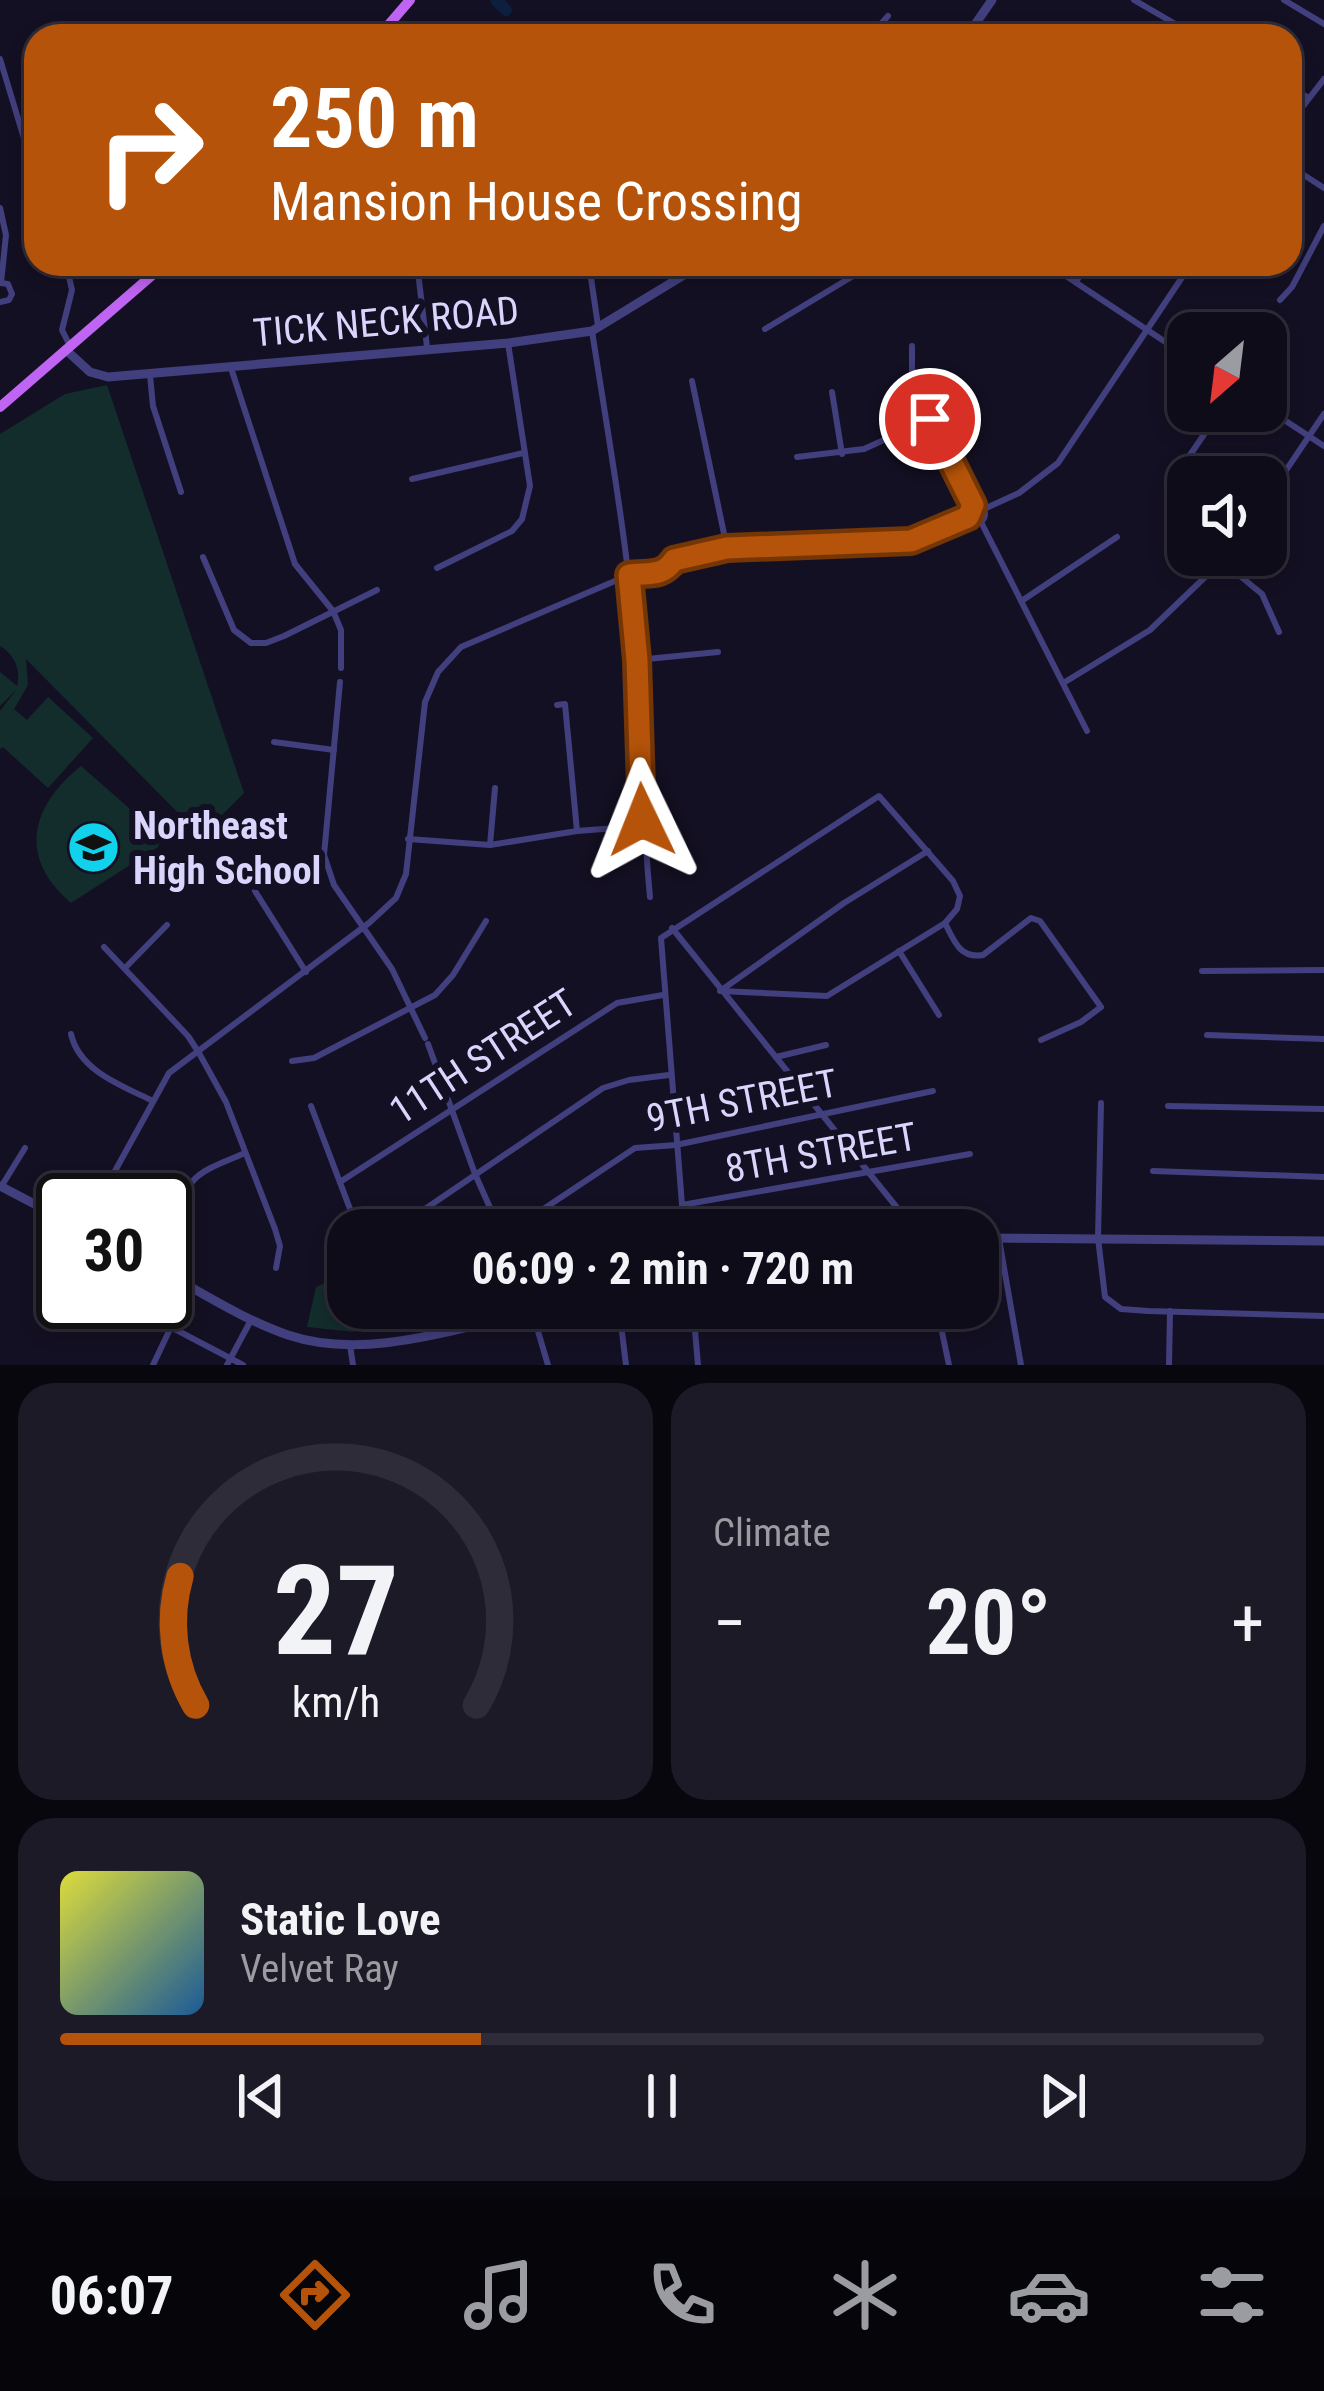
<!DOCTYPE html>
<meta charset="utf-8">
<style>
:root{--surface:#0f0c1a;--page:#1d1a27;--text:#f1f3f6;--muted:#9b9ba2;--line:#2f2c39;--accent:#b45309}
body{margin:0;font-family:"Roboto Condensed",sans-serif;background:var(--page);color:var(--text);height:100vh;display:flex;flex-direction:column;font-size:45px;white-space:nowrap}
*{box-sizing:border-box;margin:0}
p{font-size:39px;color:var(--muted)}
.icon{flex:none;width:66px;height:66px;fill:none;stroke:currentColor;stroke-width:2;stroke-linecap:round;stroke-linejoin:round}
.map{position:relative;height:1365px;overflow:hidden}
.side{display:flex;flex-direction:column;gap:18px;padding:18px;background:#08070e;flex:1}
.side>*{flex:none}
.guide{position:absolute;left:24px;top:24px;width:1278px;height:252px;border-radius:36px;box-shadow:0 6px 18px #0003,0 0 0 3px var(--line);background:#b45309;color:#fff;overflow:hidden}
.needle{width:78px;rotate:208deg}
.fabs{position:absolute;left:1167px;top:312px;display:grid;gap:24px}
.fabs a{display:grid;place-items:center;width:120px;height:120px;border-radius:24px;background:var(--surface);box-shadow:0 6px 18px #0003,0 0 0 3px var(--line);font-size:60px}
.speed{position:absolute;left:36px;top:1173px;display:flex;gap:24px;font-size:60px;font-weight:700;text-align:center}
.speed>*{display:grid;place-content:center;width:156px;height:156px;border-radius:50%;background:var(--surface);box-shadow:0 6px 18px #0003,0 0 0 3px var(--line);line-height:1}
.speed .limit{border:6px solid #111;border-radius:18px;background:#fff;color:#111}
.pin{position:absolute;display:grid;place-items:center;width:102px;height:102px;color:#fff;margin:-51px;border:6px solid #fff;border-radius:50%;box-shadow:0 3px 12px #0007}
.me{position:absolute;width:132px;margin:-66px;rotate:358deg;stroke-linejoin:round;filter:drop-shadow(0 0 9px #0008)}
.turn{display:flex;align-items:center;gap:42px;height:252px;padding:0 48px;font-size:54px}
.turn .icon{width:156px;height:156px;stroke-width:2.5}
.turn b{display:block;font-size:84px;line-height:102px}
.big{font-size:90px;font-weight:700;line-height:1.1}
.side .widget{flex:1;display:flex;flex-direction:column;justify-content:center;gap:18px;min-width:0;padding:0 42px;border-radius:36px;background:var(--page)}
.side .dial{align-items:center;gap:0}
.dial svg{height:312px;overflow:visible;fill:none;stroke:var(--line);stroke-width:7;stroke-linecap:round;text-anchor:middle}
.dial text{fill:var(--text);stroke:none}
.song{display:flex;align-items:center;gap:36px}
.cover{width:144px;height:144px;border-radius:18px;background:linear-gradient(135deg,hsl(60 70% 55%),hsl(210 70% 35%))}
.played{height:12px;border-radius:6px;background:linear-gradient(90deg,var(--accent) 35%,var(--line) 35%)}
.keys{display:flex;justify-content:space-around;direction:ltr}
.heat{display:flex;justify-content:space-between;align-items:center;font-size:66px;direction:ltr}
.side .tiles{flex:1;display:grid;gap:18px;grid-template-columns:1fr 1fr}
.widget:last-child{grid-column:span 2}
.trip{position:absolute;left:327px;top:1209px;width:672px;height:120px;border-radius:36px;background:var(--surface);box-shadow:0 6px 18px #0003,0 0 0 3px var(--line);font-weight:700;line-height:120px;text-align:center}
.tabs{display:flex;height:192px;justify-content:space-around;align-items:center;background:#06050a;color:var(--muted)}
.tabs .icon{width:84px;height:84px}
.tabs .selected{color:var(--accent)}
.tabs b{font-size:54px;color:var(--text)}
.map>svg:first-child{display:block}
.green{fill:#132c2c}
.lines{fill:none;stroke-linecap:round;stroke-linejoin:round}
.river{stroke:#0e1e3e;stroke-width:12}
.minor{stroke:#423f7e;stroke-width:6}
.tertiary{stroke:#423f7e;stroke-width:9}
.primary{stroke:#c065f3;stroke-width:10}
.route-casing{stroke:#753606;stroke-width:30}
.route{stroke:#b45309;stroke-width:21}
.labels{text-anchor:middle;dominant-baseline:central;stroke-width:12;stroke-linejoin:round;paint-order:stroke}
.street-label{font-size:39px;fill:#dad5fc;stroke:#141023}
.poi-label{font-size:39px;font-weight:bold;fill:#dad5fc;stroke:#141023;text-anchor:start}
</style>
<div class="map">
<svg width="1324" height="1365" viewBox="0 0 1324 1365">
<rect width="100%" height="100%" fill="#141023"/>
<g class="green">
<path d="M107,385l137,408 -43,43 -175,-177 2,26 -14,24 13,11 21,-23 45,41 -45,50 -45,-41 -3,2v-38l16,-21 -16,16v-34l17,14c4,-16 -2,-31 -17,-40v-212l65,-40z"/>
<path d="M81,766l81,71 -4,10 -87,56c-54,-46 -40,-97 10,-137z"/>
<path d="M336,1278l18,54 -47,-5 9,-40z"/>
</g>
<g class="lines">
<path class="river" d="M496,0l10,10"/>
<g class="minor">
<path d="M1134,0l62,36"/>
<path d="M1284,0l40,24"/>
<path d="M696,32l8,4"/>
<path d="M870,36l18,-20"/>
<path d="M0,59l36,119"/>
<path d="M1290,87l19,11"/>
<path d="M1290,123l34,-44"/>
<path d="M1290,166l34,22"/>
<path d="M0,208l6,27 -5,48"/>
<path d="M66,264l6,26 -10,40 8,16"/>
<path d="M417,264l10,83"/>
<path d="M589,264l9,62"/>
<path d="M1048,264l140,93"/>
<path d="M1076,282l11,-18"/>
<path d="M0,283l8,1 4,10 -3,6 -9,2"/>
<path d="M1280,300l12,-13 32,-61"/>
<path d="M765,329l108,-65"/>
<path d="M592,331c17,109 36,217 45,327 6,80 5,159 13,239"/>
<path d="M912,346v27l61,132"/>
<path d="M231,368l64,196 38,47 8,19v38"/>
<path d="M150,375l3,31 28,86"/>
<path d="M692,381l35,167"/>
<path d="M832,392l10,62"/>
<path d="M1266,408l58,38"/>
<path d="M797,457l67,-8 66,-30"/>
<path d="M1175,477l45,-66"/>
<path d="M412,479l111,-26"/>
<path d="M1266,500l58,-86"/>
<circle cx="976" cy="514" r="9"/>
<path d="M984,509l35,-16 39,-30 133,-199"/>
<path d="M981,522l106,209"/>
<path d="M203,557l31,73 17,13h15l18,-7 93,-46"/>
<path d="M1223,562l39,32 17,38"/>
<path d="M437,568l75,-37 10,-12 8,-33 -22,-143"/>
<path d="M639,573l9,-6 79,-19 184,-7 57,-24"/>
<path d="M1023,600l94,-63"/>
<path d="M637,660l81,-8"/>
<path d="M340,682l-16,173 10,30 58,84 33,69"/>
<path d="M1065,682l85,-52 78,-75"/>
<path d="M557,705l8,-1 12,127"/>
<path d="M274,742l60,8"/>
<path d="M408,839l82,6 87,-14 66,-5"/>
<path d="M490,845l5,-57"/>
<path d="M255,891l51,81"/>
<path d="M945,923c9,18 15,36 38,32l48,-37 9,3 61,86 -20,15 -40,18"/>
<path d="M672,928l243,302"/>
<path d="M104,947l84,89 11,17 27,49 49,127 5,17 -4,22"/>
<path d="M899,951l40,64"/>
<path d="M125,968l42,-43"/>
<path d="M1202,971l122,-1"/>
<path d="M723,989l121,-86 84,-52"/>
<path d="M71,1034c8,36 49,51 80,66"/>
<path d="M1207,1035l117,4"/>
<path d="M428,1044l47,130 25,56"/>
<path d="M776,1057l50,-12"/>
<path d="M292,1061l22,-3 121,-63 18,-20 33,-54"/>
<path d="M1101,1103l-3,135 7,59 16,12 27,2 176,5"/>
<path d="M311,1106l47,124"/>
<path d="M1168,1106l156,3"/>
<path d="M1153,1171l171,6"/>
<path d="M340,1182l277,-179 46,-8"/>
<path d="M1,1187l24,-39"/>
<path d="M99,1200l70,-127 200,-150 27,-25 10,-24 19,-172 13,-30 23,-25 168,-72c17,-3 33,3 45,-15"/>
<path d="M682,1205l288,-51"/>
<path d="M176,1220c10,-47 27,-49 69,-67"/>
<path d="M400,1226l203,-138 26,-8 40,-5"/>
<path d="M512,1230l123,-82 41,-3 257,-54"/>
<path d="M684,1230l-23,-292 218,-142 74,85 7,15 -3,13 -12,14 -118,73 -107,-5"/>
<path d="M999,1239l22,126"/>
<path d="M123,1302l120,63"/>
<path d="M619,1308l7,57"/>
<path d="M693,1308l5,57"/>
<path d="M937,1308l12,57"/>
<path d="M532,1311l16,54"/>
<path d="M350,1345l3,20"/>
<path d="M153,1365l18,-38"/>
<path d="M227,1365l24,-45"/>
<path d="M1169,1365l1,-54"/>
</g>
<g class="tertiary">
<path d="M967,36l25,-36"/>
<path d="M66,350l24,22 18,5 400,-34 84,-12 110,-67"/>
<path d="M0,1186l63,33"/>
<path d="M978,1238l346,3"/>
<path d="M165,1273c40,21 81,48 123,62 83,28 181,-12 264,-27"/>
</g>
<g class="primary">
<path d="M379,36l31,-36"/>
<path d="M0,407l165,-143"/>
</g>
</g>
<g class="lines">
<defs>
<path id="route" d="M642,820l-5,-160 -8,-85c18,-3 33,3 45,-15l53,-12 184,-7 57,-24 5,-12 -43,-86"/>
</defs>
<use href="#route" class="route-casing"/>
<use href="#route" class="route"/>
</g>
<defs>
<symbol id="school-disc" viewBox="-11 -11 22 22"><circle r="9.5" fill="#12d1eb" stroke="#141023"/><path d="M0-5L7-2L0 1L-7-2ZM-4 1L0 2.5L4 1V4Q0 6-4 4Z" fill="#111"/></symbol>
</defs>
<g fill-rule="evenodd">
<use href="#school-disc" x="64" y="818" width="59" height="59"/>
</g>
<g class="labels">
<g class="street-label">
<text transform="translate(386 322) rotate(-5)">TICK NECK ROAD</text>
<text transform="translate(483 1057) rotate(-33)">11TH STREET</text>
<text transform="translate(742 1101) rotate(-11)">9TH STREET</text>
<text transform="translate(821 1153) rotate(-10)">8TH STREET</text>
</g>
<g class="poi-label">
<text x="133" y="826">Northeast<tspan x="133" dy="45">High School</tspan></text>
</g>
</g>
</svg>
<div class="fabs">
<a><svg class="needle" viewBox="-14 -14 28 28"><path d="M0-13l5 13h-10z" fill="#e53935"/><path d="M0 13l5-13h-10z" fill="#9b9ba2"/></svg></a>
<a><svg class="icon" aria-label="sound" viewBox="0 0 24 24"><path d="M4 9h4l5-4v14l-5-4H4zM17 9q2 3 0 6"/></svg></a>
</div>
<div class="speed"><div class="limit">30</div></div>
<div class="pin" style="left:930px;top:419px;background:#d93025"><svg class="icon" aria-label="arrive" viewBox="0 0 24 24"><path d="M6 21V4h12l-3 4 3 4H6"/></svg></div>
<svg class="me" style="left:642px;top:820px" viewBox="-20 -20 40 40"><path d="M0-17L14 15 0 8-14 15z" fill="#b45309" stroke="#fff" stroke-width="4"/></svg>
<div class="trip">06:09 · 2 min · 720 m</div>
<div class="guide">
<div class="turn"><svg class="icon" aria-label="right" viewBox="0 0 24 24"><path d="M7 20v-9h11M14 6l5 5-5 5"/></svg><div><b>250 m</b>Mansion House Crossing</div></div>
</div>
</div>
<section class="side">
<div class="tiles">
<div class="widget dial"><svg viewBox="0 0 100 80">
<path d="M14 69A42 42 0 1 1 86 69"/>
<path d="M14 69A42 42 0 0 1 10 36" stroke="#b45309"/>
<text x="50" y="56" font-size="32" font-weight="700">27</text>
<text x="50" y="72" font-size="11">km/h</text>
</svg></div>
<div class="widget"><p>Climate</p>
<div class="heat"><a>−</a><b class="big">20°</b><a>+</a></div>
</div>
<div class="widget">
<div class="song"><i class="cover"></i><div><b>Static Love</b><p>Velvet Ray</p></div></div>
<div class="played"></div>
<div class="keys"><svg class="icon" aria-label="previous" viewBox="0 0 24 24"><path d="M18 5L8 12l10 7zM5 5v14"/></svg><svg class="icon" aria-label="pause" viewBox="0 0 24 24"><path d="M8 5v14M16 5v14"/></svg><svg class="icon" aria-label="next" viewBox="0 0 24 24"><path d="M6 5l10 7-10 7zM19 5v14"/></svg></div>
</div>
</div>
</section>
<nav class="tabs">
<b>06:07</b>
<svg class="icon selected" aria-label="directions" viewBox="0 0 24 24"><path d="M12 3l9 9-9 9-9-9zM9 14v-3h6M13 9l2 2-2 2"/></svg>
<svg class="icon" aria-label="music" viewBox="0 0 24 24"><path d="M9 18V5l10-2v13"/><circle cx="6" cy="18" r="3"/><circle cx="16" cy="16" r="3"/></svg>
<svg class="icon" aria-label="phone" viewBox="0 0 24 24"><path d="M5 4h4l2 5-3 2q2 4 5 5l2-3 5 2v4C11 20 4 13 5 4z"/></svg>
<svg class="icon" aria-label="climate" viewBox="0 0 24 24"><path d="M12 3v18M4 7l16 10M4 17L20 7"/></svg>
<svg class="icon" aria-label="car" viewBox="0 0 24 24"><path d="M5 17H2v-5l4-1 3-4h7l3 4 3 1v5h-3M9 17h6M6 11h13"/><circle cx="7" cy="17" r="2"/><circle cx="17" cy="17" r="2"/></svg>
<svg class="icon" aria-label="filters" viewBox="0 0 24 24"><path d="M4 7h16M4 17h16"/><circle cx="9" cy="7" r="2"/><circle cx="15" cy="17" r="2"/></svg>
</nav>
